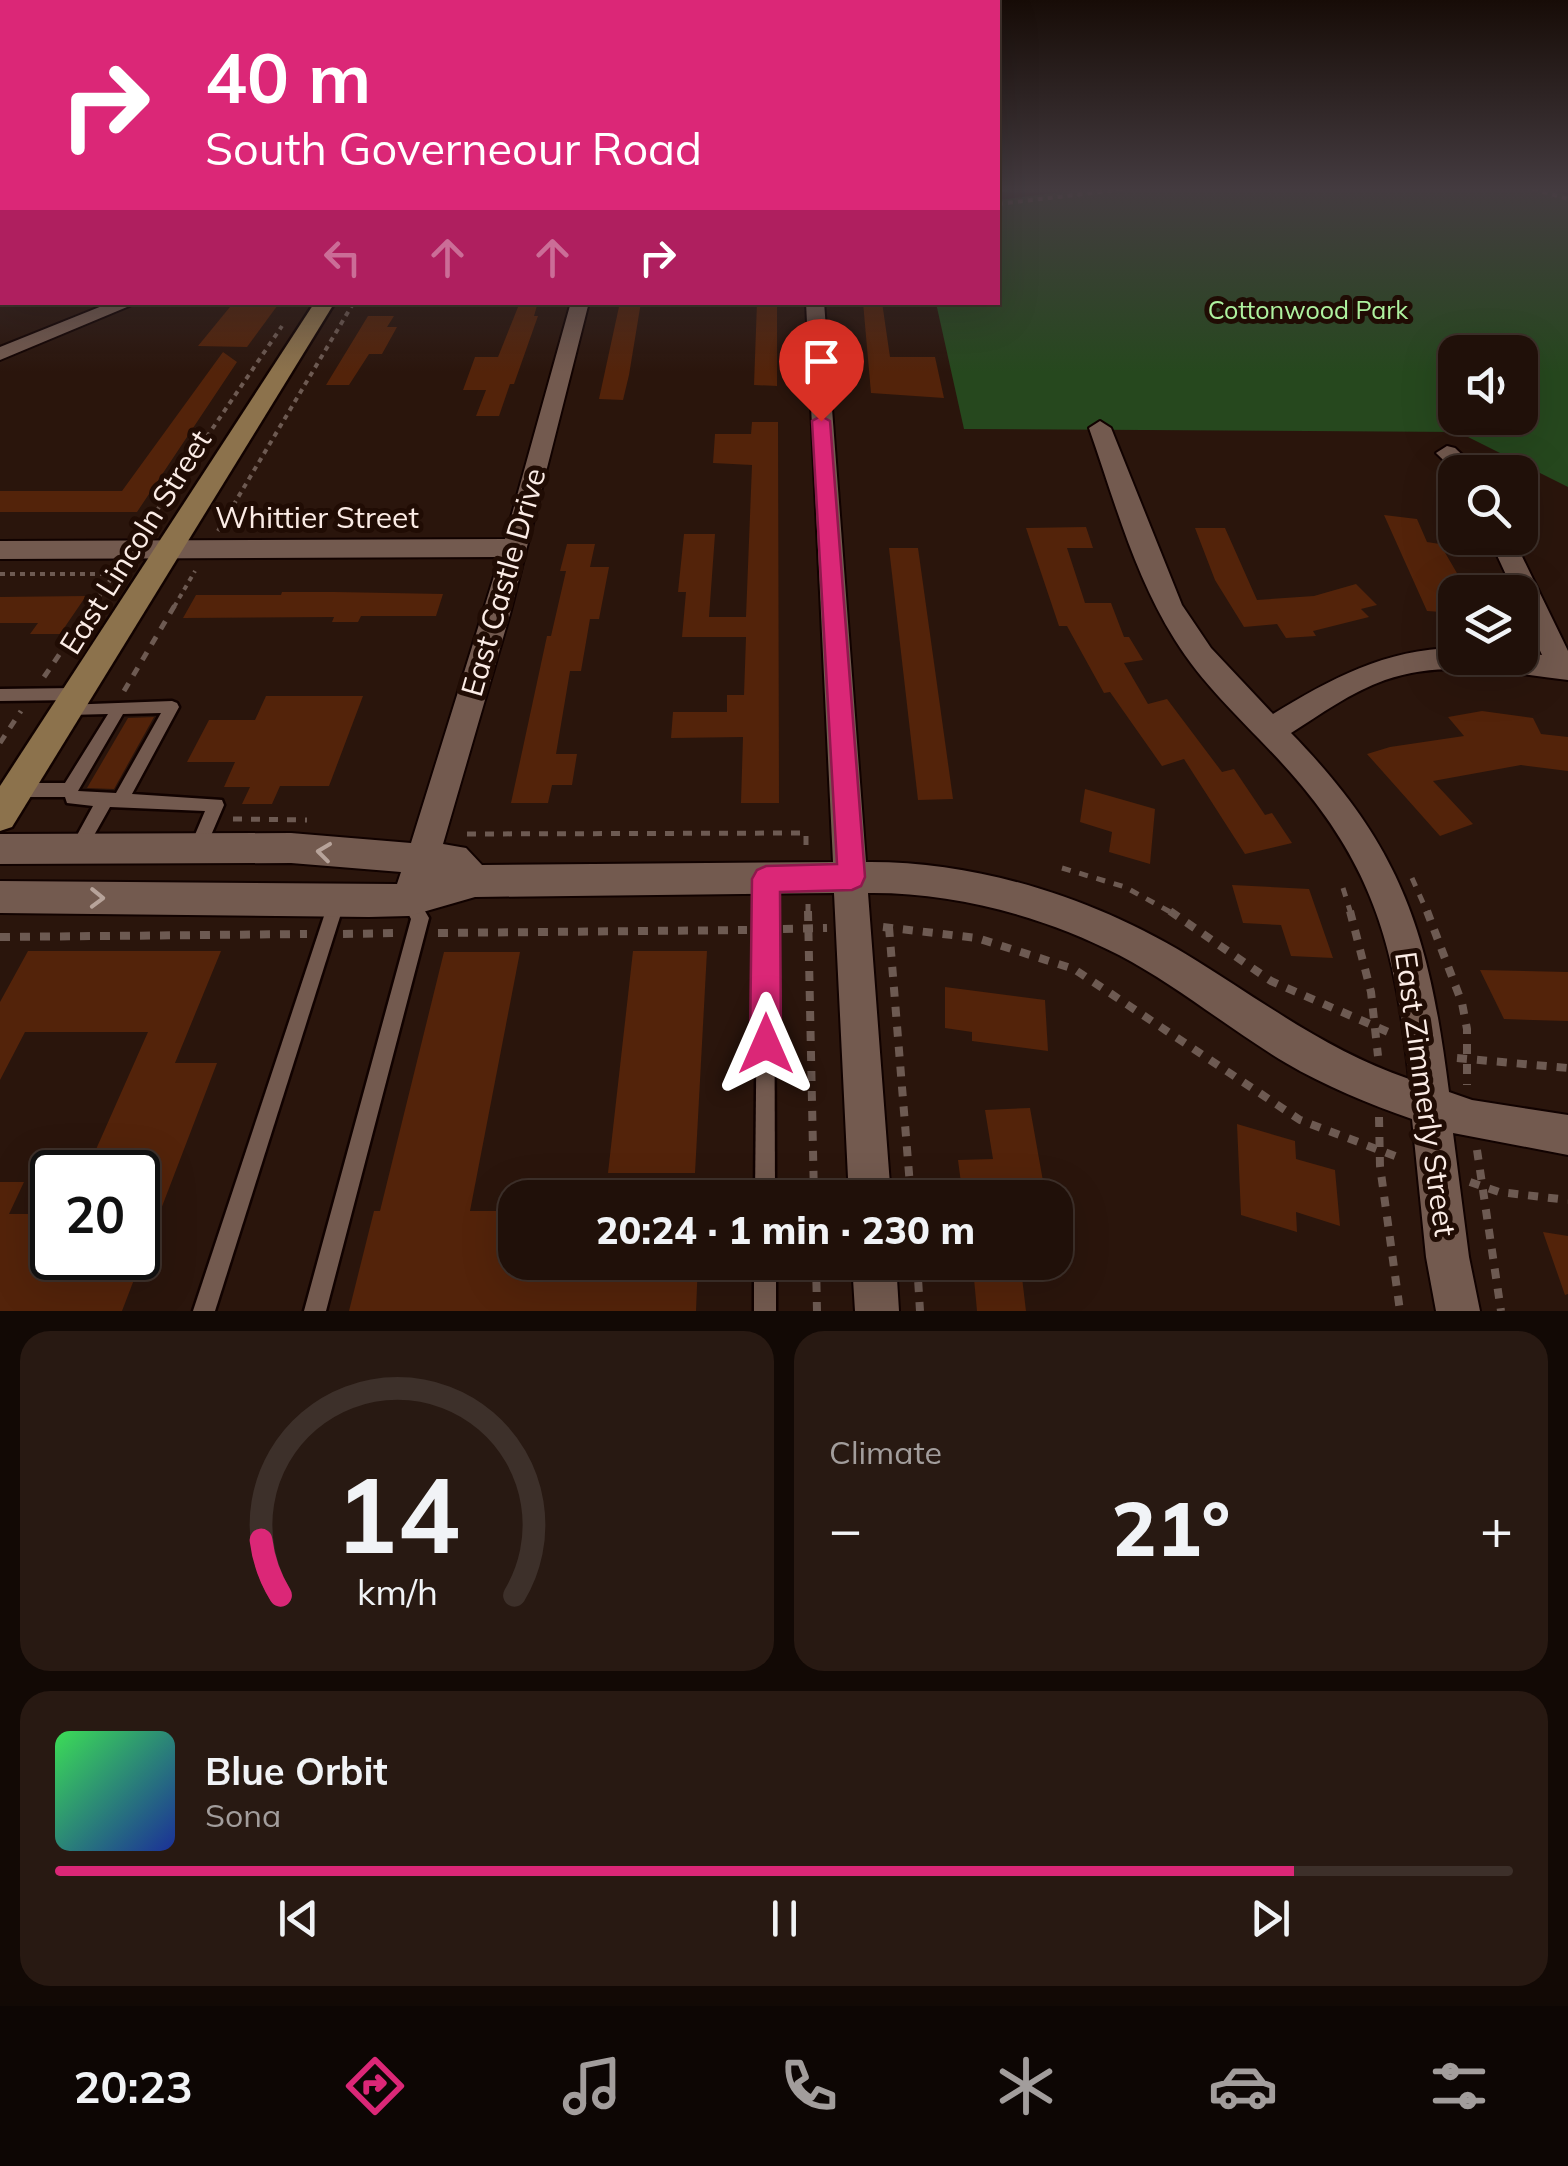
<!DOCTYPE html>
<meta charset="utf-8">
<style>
:root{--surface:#201009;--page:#281912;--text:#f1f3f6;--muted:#a29d9c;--line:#3d302a;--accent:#db2777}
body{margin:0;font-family:Mulish,sans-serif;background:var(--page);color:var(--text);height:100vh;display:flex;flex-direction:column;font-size:38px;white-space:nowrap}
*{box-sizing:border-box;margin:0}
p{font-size:32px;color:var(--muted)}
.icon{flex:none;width:55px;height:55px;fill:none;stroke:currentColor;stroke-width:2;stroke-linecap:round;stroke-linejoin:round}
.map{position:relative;height:1311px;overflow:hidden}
.panel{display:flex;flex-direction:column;gap:20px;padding:20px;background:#120905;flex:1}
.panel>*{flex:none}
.top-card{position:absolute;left:0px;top:0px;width:1000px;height:305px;box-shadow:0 10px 40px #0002,0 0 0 2px var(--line);background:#db2777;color:#fff;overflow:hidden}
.fabs{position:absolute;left:1438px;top:335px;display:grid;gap:20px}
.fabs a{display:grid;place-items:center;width:100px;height:100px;border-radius:20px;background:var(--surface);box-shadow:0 10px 40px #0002,0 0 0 2px var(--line);font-size:50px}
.speed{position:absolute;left:30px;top:1150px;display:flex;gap:20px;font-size:50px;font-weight:700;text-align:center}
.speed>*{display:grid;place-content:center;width:130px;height:130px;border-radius:50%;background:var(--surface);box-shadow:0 10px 40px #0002,0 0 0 2px var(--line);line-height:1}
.speed .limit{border:5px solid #111;border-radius:15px;background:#fff;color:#111}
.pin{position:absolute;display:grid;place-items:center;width:85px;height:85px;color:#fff;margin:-102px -42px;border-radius:50% 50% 50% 0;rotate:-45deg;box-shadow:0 0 10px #0007}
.pin .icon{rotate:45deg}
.me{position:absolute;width:110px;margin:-55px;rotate:0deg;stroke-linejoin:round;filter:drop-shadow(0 0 8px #0008)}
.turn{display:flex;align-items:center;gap:35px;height:210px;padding:0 40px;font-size:45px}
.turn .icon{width:130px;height:130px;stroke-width:2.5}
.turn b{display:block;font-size:70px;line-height:85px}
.lanes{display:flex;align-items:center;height:95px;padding:0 40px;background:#0003;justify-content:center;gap:50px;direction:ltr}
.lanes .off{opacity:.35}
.big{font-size:75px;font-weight:800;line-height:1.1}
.panel .tile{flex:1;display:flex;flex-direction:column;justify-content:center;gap:15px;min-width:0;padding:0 35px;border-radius:30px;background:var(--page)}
.panel .dial{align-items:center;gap:0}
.dial svg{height:260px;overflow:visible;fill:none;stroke:var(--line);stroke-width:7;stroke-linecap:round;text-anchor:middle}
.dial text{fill:var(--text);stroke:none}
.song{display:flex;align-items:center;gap:30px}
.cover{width:120px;height:120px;border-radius:15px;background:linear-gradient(135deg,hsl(130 70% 55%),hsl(230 70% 35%))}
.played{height:10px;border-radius:5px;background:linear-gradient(90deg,var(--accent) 85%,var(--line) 85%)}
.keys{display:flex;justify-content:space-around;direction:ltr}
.heat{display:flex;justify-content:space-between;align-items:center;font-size:55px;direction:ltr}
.panel .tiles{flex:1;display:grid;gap:20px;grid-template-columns:1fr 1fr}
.tile:last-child{grid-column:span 2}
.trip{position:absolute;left:498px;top:1180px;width:575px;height:100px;border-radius:30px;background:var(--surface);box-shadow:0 10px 40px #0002,0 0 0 2px var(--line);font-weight:800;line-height:100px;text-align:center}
.menu{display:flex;height:160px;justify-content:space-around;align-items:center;background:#0d0604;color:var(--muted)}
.menu .icon{width:70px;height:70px}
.menu .active{color:var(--accent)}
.menu b{font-size:45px;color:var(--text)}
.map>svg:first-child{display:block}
.green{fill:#26481e;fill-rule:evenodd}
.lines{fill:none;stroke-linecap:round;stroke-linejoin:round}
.stream{stroke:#4d504f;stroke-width:5}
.building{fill:#53230a}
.lane-casing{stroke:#110200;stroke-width:5}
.street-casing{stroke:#110200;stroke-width:4}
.secondary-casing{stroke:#110200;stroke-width:5}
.path-far2{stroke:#6d5a52;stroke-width:4;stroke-dasharray:5 5;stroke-linecap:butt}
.path-far1{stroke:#6d5a52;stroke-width:5;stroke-dasharray:9 9;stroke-linecap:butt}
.path{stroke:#6d5a52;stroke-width:8;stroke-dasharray:10 10;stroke-linecap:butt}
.lane{fill:#735a4f;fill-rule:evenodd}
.street{fill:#735a4f;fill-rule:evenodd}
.secondary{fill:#8c724c;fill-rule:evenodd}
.oneway{stroke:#b7a39a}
.route{fill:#db2777;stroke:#8e194d;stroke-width:2.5}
.labels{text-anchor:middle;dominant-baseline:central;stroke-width:10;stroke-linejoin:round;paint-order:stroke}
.far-park-label{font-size:25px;fill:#aef29f;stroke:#200c04}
.street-label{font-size:30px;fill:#fbece6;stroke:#200c04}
</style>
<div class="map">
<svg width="1568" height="1311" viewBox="0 0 1568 1311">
<rect width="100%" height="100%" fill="#2a150c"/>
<path class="green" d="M1085,189h459l24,6v292l-110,-55 -494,-3 -28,-126 62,-1v-102zM1455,352h65v66h-65z"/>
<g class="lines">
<path class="stream" d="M998,190l7,-1"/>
</g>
<g class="building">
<path d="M234,302h46l-33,45 -49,-1z"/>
<path d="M520,302h18l-4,14h4l-24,68h-4l-11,32h-23l10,-26h-23l12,-33h23z"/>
<path d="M620,302h21l-12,73 -6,25 -24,-1z"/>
<path d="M757,302h20v84l-23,-1z"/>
<path d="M863,302h19l8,55h45l9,41 -73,-5z"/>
<path d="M368,316h26l-7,11h10l-15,27h-13l-20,31h-23z"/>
<path d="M223,352l14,10 -100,150h-137v-21h122z"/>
<path d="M752,422h26l1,381h-38l2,-66 -72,1 2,-26h54v-17h17l2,-58h-64l4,-45h-8l6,-58h31l-6,83h37l6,-152 -39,-2 2,-29h36z"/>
<path d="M1384,515l33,4 10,23 13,2 28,48h-13v21l-28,-2z"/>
<path d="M1086,527l7,21h-26l18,55h26l13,34h5l14,23 -19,3 24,41 19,-5 55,73 12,-3 31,46 7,-2 20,30 -47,11 -61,-95 -22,7 -52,-74 -6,1 -37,-67h-8l-33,-98z"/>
<path d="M1195,528h30l32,72 57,-4 42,-12 21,21 -16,4 8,8 -56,14 3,5 -30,2 -9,-14 -33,3 -29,-47z"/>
<path d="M567,544h28l-5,23h19l-10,52h-9l-9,52h-11l-14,83h21l-5,31h-20l-4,18h-37l36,-167h4l15,-65h-6z"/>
<path d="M889,548h29l35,251 -35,1z"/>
<path d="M282,592h53l108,2 -7,22h-75l-3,6h-26l2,-5 -151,1 13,-23h85z"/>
<path d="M86,596l-26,38h-30l8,-11h-38v-26z"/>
<path d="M266,696h97l-34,90h-49l-8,18h-30l8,-17h-26l11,-25h-48l22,-42h46z"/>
<path d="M1482,711l51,7 8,16 27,3v34l-47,-6 -88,16 40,43 -33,12 -73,-82 23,-7 74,-11 -16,-19z"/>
<path d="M154,717l-40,72 -27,-1 41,-70z"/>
<path d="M1085,789l70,20 -5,55 -41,-12 3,-20 -32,-10z"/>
<path d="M1232,885l77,4 24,69 -42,-2 -10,-31 -38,-2z"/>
<path d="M28,951h193l-46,112h42l-95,248h-122v-129h24l-15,32h43v44h86v-86h-52l62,-140h-123l-25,48v-78z"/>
<path d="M633,951h74l-12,222h-87z"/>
<path d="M444,952h76l-50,259h45v51h183l-2,49h-347l25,-100h6z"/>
<path d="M1480,970l88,2v49l-64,-2z"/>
<path d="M945,987l100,13 3,51 -76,-10v-9l-27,-4z"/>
<path d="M1030,1108l16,90h-83l-5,-38 35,-1 -8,-49z"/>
<path d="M1237,1124l58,17 1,18 39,11 5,56 -44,-14 1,20 -56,-17z"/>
<path d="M1543,1232l25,4v58l-3,1z"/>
<path d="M973,1268l48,1 5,42h-49z"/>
</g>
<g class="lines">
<defs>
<g id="lane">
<path d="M76,688l5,2 2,4 -2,4 -5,2 -76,1v-12z"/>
<path d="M172,701l5,2 2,4 -47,87 90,6 2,5 -21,49 -6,2 -6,-2 -2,-5 16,-38 -95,-4 -26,46 -6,2 -6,-2 -2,-5 23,-42 -26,-3 -2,-6h-45l-5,-2 -3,-5 3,-5 5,-2h45l43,-69 -39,1 -5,-2 -2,-4 2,-4zM161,713l-45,80 -38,-2 45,-77z"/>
<path d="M766,871l6,2 2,6 1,319h-20l3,-319 2,-6z"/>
<path d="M409,892l6,2 14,24 -103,393h-22l107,-392 -10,-19 2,-6z"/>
<path d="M337,893l6,2 2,6 -130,410h-22l136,-410 2,-6z"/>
<rect x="754" y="1262" width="22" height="49"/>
</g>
<g id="street">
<path d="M0,192l2,1v10l-2,-1z"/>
<path d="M112,302h27l-139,58v-13z"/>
<path d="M571,302h18l-79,312 -67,230 23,4 16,17 351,-3 -27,-560h18l42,560c115,-1 234,38 331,99 69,43 133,91 212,118 -13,-126 -33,-210 -119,-307 -38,-43 -84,-82 -115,-132 -41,-65 -61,-141 -86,-212l11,-7 11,7 71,177 29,43 62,66c57,-35 113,-65 182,-66v10h65v-6l22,3 -22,-49v-14h-6l-25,-54h24l55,113v29c-60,-7 -124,-21 -183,0 -34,12 -64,34 -94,53 113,116 138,202 158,359l23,8 96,15v40l-115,-22 16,124 11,54h-44l-10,-54 -14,-138c-43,-15 -87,-33 -126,-56 -57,-34 -108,-77 -167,-108 -76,-39 -166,-63 -251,-62l23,305h-42l-15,-305 -359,4 -66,19 -40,1 -369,-4v-32l397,3 4,-12 -110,-9 -291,1v-30l291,-1 120,10 89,-286 -500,2v-18l505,-2z"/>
<path d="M1447,446l8,2 25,24h-24l-20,-19z"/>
<path d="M852,1262h44l3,49h-44z"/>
</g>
<path id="secondary" d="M315,302h20l-323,525 -12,4v-45z"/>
</defs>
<use href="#lane" class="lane-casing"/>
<use href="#street" class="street-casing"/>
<use href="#secondary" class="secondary-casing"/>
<g class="path-far2">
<path d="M1533,189l35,10"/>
<path d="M998,204l128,-15"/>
<path d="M145,528l137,-202"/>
<path d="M218,531l136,-229"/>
<path d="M0,574h127"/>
<path d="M92,607l25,-37"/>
<path d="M174,607l21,-36"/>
</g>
<g class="path-far1">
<path d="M44,677l49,-72"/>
<path d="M124,691l51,-86"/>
<path d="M0,743l21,-32"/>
<path d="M233,819l74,1"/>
<path d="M467,834l339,-1v20"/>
<path d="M1062,868l63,19 49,27"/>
<path d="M1412,878l16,36"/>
<path d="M1343,888l8,26"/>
<path d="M808,904v10"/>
</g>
<g class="path">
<path d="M808,911l6,287"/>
<path d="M1170,911l101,70 124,54"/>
<path d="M1350,911l21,81 7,64"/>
<path d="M1427,911l35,92 5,26v56"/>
<path d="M883,927l94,11 97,31 226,151 103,39"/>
<path d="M889,927l22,271"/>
<path d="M783,929l44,-1"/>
<path d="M438,933l309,-3"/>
<path d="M343,934l54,-1"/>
<path d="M0,937l307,-3"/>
<path d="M1457,1058l111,10"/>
<path d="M1379,1117l1,49 20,145"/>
<path d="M1477,1150l24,161"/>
<path d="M1470,1182l29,10 69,8"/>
<path d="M816,1262l1,49"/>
<path d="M917,1262l3,49"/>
</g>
<use href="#lane" class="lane"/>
<use href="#street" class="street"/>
<use href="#secondary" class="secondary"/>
</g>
<defs><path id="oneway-chevron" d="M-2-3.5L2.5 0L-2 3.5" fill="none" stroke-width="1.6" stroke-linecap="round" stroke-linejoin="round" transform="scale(2.5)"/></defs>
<g class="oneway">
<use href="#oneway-chevron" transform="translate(324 852) rotate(-173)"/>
<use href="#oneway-chevron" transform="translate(97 898) rotate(1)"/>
</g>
<linearGradient id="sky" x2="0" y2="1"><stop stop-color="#170c07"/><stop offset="0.51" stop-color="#443b40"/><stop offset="1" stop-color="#443b40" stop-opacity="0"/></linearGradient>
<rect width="1568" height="372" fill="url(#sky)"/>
<path class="route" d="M821,416l9,5 35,456 -4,9 -9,4 -72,2 1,152 -4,11 -11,5 -11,-5 -5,-11 2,-165 5,-9 9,-4 71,-2 -25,-443z"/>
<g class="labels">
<g class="far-park-label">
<text x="1308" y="309">Cottonwood Park</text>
</g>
<g class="street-label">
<text x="317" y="517">Whittier Street</text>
<text transform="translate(135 542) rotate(-58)">East Lincoln Street</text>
<text transform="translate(503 582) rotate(-74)">East Castle Drive</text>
<text transform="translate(1426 1094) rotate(82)">East Zimmerly Street</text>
</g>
</g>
</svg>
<div class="fabs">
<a><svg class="icon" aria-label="sound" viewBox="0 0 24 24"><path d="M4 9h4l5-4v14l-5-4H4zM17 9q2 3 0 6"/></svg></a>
<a><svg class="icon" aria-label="search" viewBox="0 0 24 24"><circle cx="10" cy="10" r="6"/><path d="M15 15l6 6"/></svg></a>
<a><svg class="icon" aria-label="layers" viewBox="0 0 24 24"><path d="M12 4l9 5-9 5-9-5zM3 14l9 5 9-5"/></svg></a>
</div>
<div class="speed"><div class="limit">20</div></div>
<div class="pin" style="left:821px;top:421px;background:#d93025"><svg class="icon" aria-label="arrive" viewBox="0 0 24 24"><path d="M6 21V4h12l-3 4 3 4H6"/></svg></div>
<svg class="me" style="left:766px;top:1044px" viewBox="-20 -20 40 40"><path d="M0-17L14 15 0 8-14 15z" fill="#db2777" stroke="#fff" stroke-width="4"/></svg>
<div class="trip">20:24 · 1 min · 230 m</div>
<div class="top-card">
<div class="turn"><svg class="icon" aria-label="right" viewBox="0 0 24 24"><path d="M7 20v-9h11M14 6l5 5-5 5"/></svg><div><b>40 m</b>South Governeour Road</div></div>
<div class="lanes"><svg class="icon off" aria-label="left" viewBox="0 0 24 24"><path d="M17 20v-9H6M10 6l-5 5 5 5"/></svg><svg class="icon off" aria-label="ahead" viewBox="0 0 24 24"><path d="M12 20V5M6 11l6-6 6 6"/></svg><svg class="icon off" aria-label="ahead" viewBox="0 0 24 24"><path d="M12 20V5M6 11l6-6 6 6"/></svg><svg class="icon" aria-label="right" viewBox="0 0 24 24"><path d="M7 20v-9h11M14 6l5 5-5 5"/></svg></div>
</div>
</div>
<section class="panel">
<div class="tiles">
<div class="tile dial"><svg viewBox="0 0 100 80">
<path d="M14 69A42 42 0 1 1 86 69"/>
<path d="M14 69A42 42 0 0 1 8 52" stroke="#db2777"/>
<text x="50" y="56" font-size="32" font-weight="700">14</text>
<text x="50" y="72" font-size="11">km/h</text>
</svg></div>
<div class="tile"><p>Climate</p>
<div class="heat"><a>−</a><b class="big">21°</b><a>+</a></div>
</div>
<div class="tile">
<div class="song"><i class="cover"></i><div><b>Blue Orbit</b><p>Sona</p></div></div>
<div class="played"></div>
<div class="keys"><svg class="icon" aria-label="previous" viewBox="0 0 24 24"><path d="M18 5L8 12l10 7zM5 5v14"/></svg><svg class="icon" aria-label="pause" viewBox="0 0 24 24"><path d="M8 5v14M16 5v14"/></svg><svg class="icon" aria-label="next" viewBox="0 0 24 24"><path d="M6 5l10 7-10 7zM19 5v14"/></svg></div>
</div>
</div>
</section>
<nav class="menu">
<b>20:23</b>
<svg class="icon active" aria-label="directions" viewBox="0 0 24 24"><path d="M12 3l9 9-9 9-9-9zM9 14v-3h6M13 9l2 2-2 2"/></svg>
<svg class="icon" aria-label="music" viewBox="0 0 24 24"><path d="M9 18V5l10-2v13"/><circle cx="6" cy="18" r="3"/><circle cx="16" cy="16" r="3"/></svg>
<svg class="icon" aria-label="phone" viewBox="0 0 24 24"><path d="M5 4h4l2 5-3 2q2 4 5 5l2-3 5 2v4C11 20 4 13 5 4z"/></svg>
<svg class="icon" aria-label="climate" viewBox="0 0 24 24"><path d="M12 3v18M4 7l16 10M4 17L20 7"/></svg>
<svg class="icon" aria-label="car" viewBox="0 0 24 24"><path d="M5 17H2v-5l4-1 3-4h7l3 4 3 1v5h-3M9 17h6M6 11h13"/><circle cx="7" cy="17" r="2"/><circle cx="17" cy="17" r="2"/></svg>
<svg class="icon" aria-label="filters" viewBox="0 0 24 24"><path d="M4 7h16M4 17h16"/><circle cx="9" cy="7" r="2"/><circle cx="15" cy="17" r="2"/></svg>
</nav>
